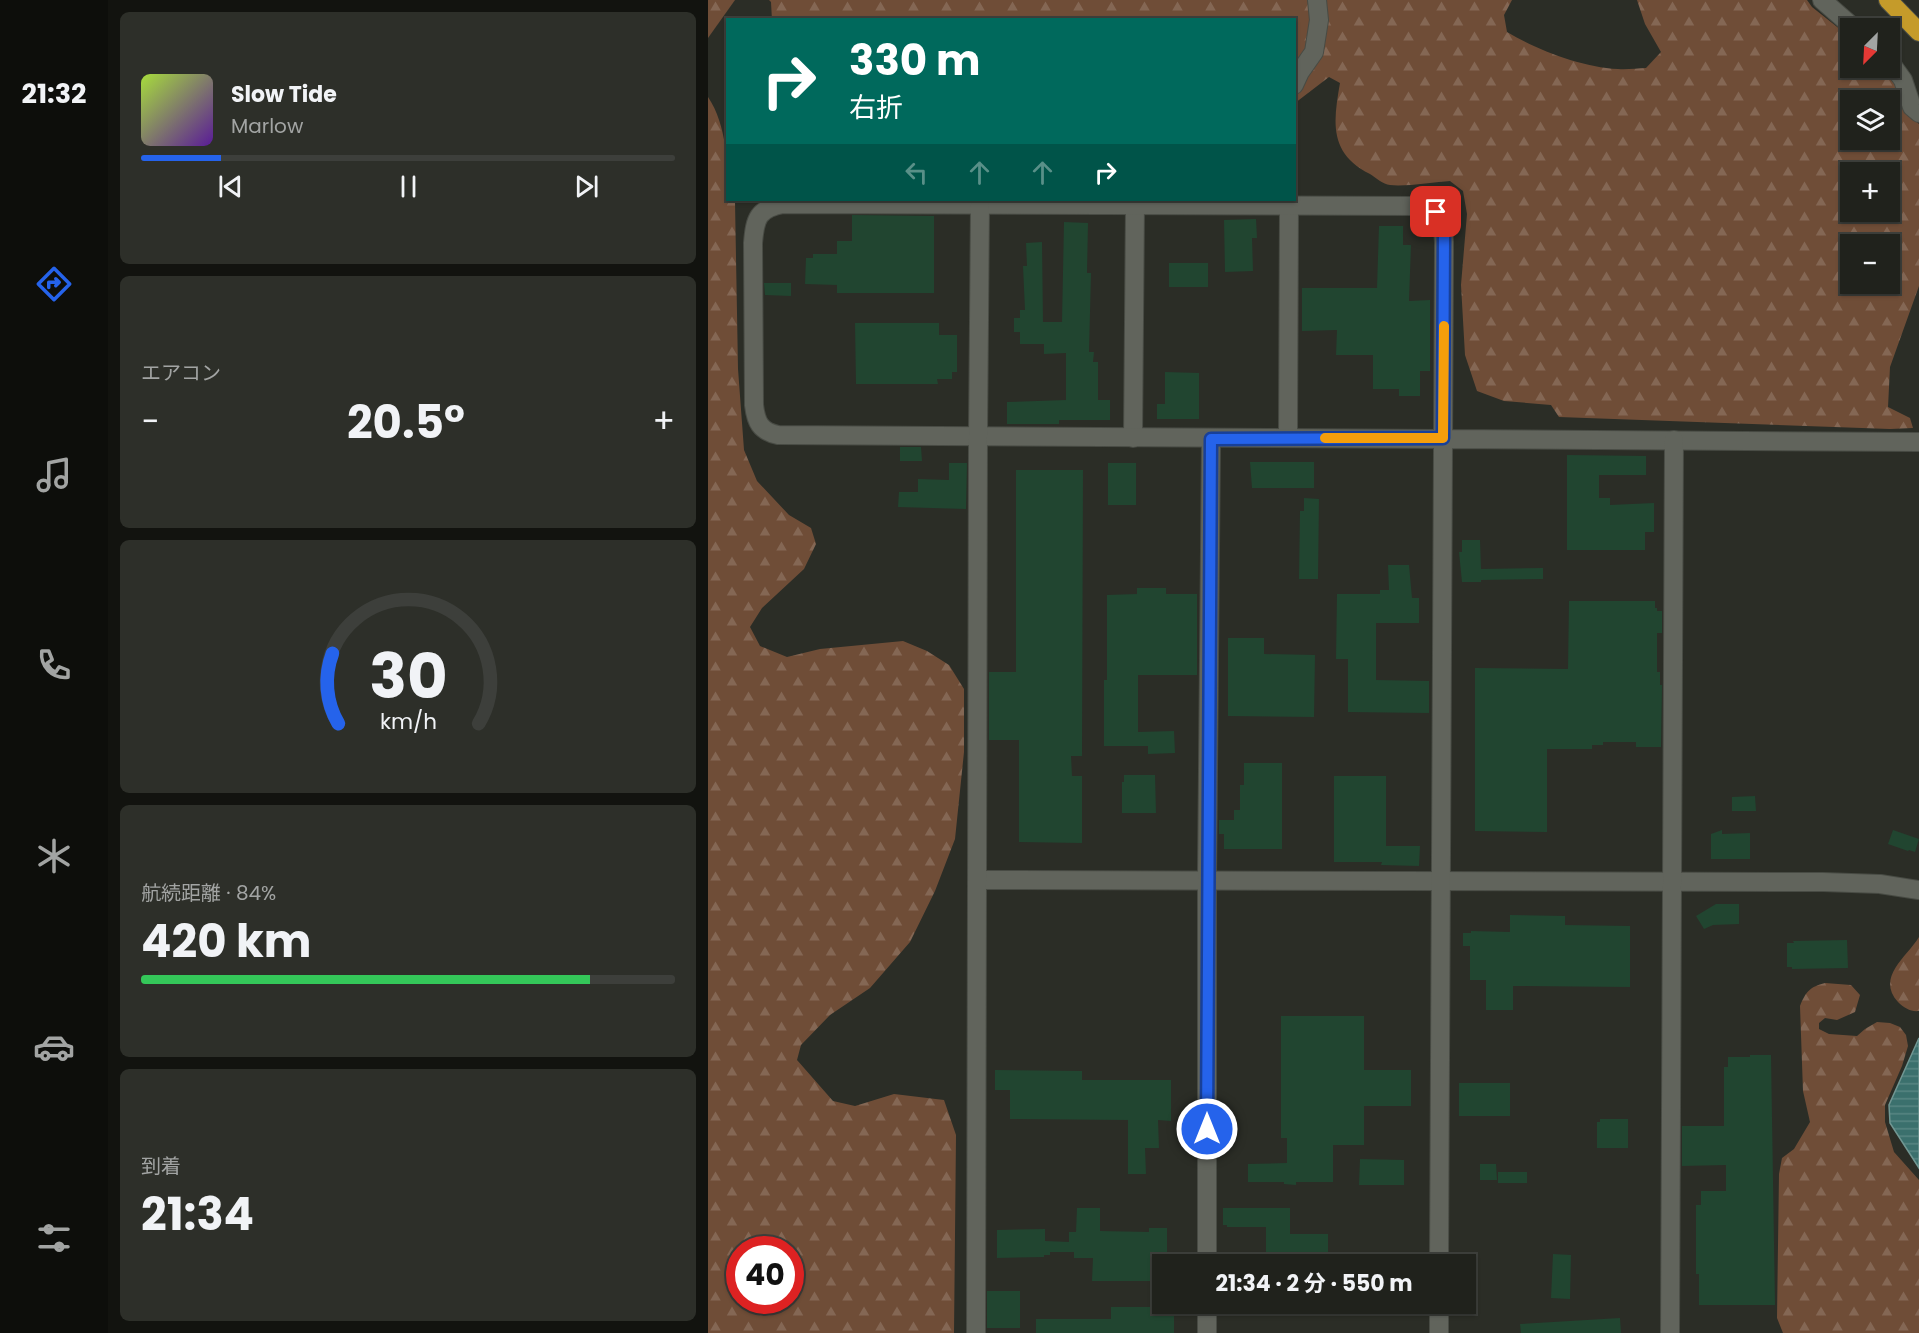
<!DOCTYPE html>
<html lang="ja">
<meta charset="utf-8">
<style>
:root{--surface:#20221c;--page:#2d2f29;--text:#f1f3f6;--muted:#a2a4a3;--line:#3d3f3b;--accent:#2563eb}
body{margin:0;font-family:Poppins,"Noto Sans JP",sans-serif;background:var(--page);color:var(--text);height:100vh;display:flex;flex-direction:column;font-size:22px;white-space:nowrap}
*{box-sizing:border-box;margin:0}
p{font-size:20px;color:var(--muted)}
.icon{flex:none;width:33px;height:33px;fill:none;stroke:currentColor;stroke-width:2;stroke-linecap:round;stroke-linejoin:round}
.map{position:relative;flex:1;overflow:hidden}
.drawer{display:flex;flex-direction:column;gap:12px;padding:12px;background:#12130f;width:600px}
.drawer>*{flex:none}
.top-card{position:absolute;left:18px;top:18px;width:570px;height:183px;border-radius:0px;box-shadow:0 2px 4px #0004,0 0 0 2px var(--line);background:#00695c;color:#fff;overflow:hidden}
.needle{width:39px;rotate:204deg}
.tools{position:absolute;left:1132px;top:18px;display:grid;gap:12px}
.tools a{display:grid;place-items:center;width:60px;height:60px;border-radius:0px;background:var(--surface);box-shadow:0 2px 4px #0004,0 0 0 2px var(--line);font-size:30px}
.speed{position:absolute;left:18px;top:1236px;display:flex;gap:12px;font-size:30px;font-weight:700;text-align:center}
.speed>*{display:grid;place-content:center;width:78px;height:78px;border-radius:50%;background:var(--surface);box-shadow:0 2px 4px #0004,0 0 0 2px var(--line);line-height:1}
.speed .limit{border:9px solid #d22;background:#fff;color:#111}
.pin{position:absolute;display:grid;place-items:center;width:51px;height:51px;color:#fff;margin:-26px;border-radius:12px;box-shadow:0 3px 9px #0006}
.me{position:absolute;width:66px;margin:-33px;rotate:0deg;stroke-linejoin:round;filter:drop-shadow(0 0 4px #0008)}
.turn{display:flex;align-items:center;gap:21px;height:126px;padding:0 24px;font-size:27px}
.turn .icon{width:78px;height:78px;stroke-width:2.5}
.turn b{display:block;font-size:42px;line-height:51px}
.lanes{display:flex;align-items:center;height:57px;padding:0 24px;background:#0003;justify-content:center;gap:30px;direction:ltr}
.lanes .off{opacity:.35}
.big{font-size:45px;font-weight:700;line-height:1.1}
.drawer .tile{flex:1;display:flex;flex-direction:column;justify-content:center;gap:9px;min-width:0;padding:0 21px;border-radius:9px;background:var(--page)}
.drawer .dial{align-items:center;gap:0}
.dial svg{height:156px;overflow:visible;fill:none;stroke:var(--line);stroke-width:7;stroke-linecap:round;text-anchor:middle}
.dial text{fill:var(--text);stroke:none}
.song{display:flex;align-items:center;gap:18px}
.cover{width:72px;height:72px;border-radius:9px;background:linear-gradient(135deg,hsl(80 70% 55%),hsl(270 70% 35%))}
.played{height:6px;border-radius:3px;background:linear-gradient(90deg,var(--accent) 15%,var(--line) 15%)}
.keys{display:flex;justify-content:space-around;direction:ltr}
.heat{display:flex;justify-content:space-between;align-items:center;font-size:33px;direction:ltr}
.charge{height:9px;border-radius:4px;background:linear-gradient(90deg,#34c759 84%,var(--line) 0)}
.trip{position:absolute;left:444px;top:1254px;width:324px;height:60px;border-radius:0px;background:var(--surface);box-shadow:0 2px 4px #0004,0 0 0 2px var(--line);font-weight:700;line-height:60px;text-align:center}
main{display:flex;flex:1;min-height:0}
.menu{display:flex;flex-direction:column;width:108px;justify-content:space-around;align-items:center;background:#0d0e0b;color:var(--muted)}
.menu .icon{width:42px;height:42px}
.menu .on{color:var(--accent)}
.menu b{font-size:27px;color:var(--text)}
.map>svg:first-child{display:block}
.forest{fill:url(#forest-firs);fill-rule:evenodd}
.water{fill:url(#water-rules);stroke:#719793;stroke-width:1.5}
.building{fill:#214530}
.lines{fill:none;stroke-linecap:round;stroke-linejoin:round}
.minor-casing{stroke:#484b44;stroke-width:20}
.highway-casing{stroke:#484b44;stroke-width:20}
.minor{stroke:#61645c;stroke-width:18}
.highway{stroke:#c59b2a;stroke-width:18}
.route-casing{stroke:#184099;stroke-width:15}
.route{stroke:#2563eb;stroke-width:10}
.slow{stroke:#f59e0b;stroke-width:10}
</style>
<main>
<nav class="menu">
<b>21:32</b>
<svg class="icon on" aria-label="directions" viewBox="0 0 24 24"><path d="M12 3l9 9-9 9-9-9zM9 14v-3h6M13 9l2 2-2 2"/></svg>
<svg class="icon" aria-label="music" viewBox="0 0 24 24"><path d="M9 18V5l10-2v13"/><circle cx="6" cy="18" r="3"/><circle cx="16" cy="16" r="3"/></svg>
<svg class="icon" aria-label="phone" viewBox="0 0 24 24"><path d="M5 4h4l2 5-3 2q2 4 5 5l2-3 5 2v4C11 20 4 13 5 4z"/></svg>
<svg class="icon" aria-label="climate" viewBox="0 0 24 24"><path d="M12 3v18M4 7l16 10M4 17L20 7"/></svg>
<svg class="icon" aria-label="car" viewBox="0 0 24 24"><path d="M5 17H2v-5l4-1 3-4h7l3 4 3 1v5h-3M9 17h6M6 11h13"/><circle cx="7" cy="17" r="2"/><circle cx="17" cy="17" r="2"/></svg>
<svg class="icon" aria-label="filters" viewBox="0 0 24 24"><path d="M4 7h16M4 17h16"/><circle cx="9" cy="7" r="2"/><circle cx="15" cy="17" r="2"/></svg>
</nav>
<section class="drawer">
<div class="tile">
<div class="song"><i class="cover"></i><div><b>Slow Tide</b><p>Marlow</p></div></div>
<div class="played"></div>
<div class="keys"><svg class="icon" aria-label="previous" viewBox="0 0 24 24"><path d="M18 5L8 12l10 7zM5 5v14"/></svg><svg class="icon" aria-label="pause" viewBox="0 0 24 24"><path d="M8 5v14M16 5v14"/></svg><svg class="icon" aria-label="next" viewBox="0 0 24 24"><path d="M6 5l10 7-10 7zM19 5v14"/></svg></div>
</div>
<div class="tile"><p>エアコン</p>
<div class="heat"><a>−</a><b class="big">20.5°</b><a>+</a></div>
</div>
<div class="tile dial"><svg viewBox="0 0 100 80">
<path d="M14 69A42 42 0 1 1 86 69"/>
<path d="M14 69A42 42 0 0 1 11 33" stroke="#2563eb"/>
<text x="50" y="56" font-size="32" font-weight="700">30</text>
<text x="50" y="72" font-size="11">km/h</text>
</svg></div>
<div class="tile"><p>航続距離 · 84%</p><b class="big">420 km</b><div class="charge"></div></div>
<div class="tile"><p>到着</p><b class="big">21:34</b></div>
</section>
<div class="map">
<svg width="1211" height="1333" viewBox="0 0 1211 1333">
<defs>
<pattern id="forest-firs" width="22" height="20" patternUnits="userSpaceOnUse" patternTransform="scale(1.5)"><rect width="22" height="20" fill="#6f4d37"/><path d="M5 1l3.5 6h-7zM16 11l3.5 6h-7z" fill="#846754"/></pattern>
<pattern id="water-rules" width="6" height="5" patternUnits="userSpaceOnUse" patternTransform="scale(1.5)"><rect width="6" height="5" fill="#3b706d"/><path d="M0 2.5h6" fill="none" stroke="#588582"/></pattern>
</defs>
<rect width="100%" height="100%" fill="#2b2d26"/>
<g class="forest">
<path d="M0,0h27l-27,38z"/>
<path d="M61,0h743l-8,15 3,17c31,18 74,35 111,37 9,1 19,-1 28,-1l15,-16 -16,-28 -8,-24h170l5,7 39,31v30h36l8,11 3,26 21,19v162l-29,81 -2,40 22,11 3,10 -23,1 -331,-12 -8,-12 -47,-4 -27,-10 -12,-36 -4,-70 6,-71 -4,-23 -13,-10c-15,1 -46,6 -60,4 -7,-1 -14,-7 -20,-11 -41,-21 -37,-51 -30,-91l-11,-6 -34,26 -1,-83h-522l-1,-18zM1143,100h39v40h-39zM1143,172h39v40h-39zM1143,244h39v40h-39z"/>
<path d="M0,97c19,28 20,69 20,103h7v2l3,167 6,81 13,31 32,34 22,13 5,16 -12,25 -42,39 -12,19 10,19 27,11 33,-8 83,-8 24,10 22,14 15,24v63l-9,87 -20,52 -25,51 -40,46 -40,27 -29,30 -4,15 36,41 22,5 39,-12 50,6 12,35 -2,198h-246zM32,1250h50v50h-50z"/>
<path d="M1211,937v74c-8,1 -15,-3 -21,-9 -22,-25 8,-44 21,-65z"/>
<path d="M1117,983l26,2 9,10 -5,17 -18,8 -12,-2 -6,5v6l10,5 28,2 8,-7 12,-7 13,1 10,4 6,8 2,11 -6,20 -17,39v17l9,30 25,28v153h-136l-6,-15 2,-144 3,-16 12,-9 16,-27 -7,-31 -3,-85c6,-15 10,-19 25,-23z"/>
</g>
<path class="water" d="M1211,1038v130l-29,-45 -1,-18z"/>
<g class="building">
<path d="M144,215l82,1v77h-97v-8l-32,-1 1,-26h7v-4h24v-13h15z"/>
<path d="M548,219l1,19h-5l1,33 -28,1 -1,-52z"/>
<path d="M356,222l24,1 -1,50h4l-2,79h5l-1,10h5v38h12v20h-51v4h-52v-22l59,-2v-47l-22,1v-10h-24v-12h-6v-14h6v-8h5l-2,-44h4l-1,-23 16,-1 1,80h19z"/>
<path d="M671,226h24v19h8l-2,56 21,-1v71h-10v25h-21v-7h-26v-34h-37l1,-25 -35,1v-43h75z"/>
<rect x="461" y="263" width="39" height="24"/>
<path d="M56,283h27v13l-26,-1z"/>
<path d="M147,323h84v12h18v37h-5v7h-15l1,5h-82z"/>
<path d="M457,372l34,1v46h-42v-15h8z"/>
<path d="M192,447h21l1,14h-22z"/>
<path d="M859,455l79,1v19h-47v23h11v7l44,-2v29h-9v18h-78z"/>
<path d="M542,462h64v26h-62z"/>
<path d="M241,463h18l-1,46 -68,-2 1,-15h19v-13l31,1z"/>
<rect x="400" y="463" width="28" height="42"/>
<path d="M308,470h67l-1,286h-11l1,20h10v67l-63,-1v-102h-30v-68h27z"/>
<path d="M596,498l15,1 -1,80h-19l1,-68h4z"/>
<path d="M754,540h18l1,29 62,-1v11l-62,1v2h-19l-3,-30h3z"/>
<path d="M680,565h21l3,33h7v25h-43v57l53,1v32l-81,-1v-53h-12l1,-65h43v-4h9z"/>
<path d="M429,588h29v6h31v81h-59v57l36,-1 1,22 -27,1v-8h-44v-66h3v-85l30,-1z"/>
<path d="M861,601h86v7h2v3h5v22h-5v39h3v13h2l-1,62h-25v-5h-33v3h-11v4h-45v83l-72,-1v-163l93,1z"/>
<path d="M520,638h36v16l51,1 -1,62 -86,-1z"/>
<path d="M536,763h38v86h-58v-15h-5v-14h15v-10h6v-25h4z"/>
<path d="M416,775h31l1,38h-34v-31h2z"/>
<path d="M626,776h52v70h34l-1,20 -38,-1 1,-3h-48z"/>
<path d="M1047,796l1,15h-24v-14z"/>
<path d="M1014,830v4l28,-1v26h-39v-25z"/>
<path d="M1185,830l26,9 -4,13 -6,-2 -1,1 -20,-7z"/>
<path d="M1008,904h23v20l-26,1 -9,4 -8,-13z"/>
<path d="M802,915l55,1v9l65,1v61l-117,-1v24h-27v-30h-16v-34h-7v-13h8v-2l39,1z"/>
<path d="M1139,940l1,28 -56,1v-2h-5v-24h7l-1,-2z"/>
<path d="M573,1016h83v54h47v36h-47v39h-31v37h-37v3l-12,-1v-2h-36v-18l39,-1v-25h-6z"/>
<path d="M1042,1055h21l4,250h-76v-31h-3v-69h5v-14h25v-26l-44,1v-40h42v-59h4v-10h22z"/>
<path d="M287,1070l87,1v9h89v41l-13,-1 1,28h-14l1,26h-18v-54l-118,-1v-29h-15z"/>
<rect x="751" y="1083" width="51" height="33"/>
<path d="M892,1119h28v29h-31v-26h3z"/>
<path d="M652,1159l44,1v25h-45z"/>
<path d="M772,1164h16l1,16h-17z"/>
<rect x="790" y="1172" width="29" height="11"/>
<path d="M369,1208h23v23l49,1v-4h18v36h-8v17h-67l1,-23h-19v-6h-24v3h-6v2l-47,1v-28l48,-1v12l24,1v-10h7z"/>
<path d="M515,1208h67v26h38v30h-62v-37h-39v-2h-4z"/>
<path d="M845,1254l18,1 -1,44 -19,-1z"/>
<rect x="279" y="1291" width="33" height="37"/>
<path d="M403,1307h63v26h-138v-14h75z"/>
<path d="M912,1318l1,15h-100l-1,-9z"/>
</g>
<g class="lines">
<defs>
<g id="minor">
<path d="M1114,0l32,28"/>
<path d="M1182,62l13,18 9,27 7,6"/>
<path d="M586,85l6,-13 14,-20 5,-32 -2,-20"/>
<path d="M425,438l2,-233"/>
<path d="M580,438l1,-231"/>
<path d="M270,880l845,2 57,2 39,6"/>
<path d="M499,1264v-385l4,-440"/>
<path d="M731,1264c0,-340 4,-681 5,-1022l-2,-24 -6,-6 -17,-6 -636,-2c-25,5 -28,14 -30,39l1,162c2,17 6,26 24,30l1141,7"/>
<path d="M268,1333l2,-896 2,-232"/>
<path d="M499,1333v-29"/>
<path d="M731,1333v-29"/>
<path d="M962,1333l4,-893"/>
</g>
<path id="highway" d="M1180,0l31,32"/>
</defs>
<use href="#minor" class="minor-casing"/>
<use href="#highway" class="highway-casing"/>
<use href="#minor" class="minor"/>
<use href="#highway" class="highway"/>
</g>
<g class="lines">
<defs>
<path id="route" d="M499,1129l4,-690 232,-1 1,-204 -2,-16 -6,-6"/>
</defs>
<use href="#route" class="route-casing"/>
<use href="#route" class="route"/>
<path class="slow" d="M617,438h118l1,-112"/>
</g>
</svg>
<div class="tools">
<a><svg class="needle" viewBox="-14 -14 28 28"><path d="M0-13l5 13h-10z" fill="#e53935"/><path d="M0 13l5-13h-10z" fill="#a2a4a3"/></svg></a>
<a><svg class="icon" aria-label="layers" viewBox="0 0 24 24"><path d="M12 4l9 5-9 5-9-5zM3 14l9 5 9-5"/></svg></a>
<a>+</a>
<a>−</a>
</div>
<div class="speed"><div class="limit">40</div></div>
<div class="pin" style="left:728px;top:212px;background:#d93025"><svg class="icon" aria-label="arrive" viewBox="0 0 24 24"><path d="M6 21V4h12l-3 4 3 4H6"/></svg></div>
<svg class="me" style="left:499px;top:1129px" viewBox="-20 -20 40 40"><circle r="17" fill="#2563eb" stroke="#fff" stroke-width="3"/><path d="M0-11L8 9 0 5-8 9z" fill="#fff"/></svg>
<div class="trip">21:34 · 2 分 · 550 m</div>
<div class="top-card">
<div class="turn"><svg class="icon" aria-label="right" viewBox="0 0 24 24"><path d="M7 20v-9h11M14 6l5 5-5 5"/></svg><div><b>330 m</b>右折</div></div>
<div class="lanes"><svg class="icon off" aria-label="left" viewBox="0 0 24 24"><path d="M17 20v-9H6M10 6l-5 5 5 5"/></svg><svg class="icon off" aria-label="ahead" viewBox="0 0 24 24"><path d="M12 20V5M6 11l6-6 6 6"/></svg><svg class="icon off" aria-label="ahead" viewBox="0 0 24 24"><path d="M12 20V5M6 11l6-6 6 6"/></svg><svg class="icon" aria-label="right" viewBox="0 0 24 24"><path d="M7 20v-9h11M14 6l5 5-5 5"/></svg></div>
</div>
</div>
</main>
